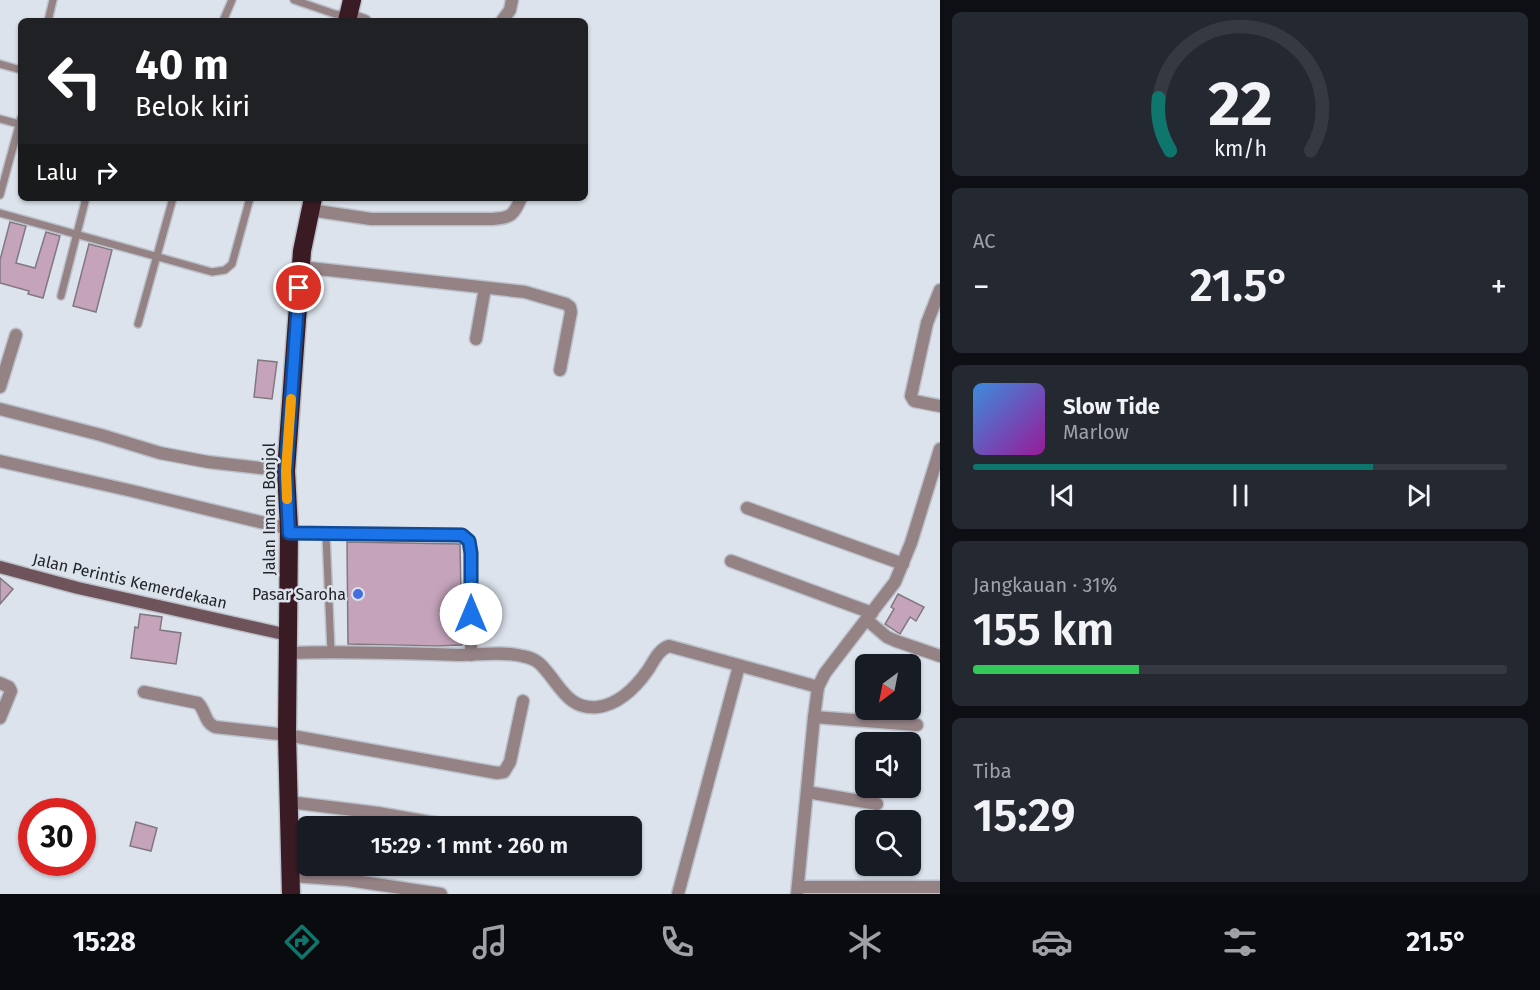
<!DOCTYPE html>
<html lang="id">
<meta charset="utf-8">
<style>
:root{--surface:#171b24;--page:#242831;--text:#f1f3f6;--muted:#9ea1a6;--line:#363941;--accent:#0f766e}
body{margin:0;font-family:"Fira Sans",sans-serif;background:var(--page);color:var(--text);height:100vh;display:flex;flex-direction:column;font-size:22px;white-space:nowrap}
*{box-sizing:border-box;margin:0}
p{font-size:20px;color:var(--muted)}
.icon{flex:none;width:33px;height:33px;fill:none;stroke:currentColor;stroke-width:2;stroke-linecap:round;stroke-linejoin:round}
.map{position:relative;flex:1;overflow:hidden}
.panel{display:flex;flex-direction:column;gap:12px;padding:12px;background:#0d0f14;width:600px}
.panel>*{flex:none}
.guide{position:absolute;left:18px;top:18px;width:570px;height:183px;border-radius:9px;box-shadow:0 2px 4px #0004;background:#202124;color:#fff;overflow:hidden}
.needle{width:39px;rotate:212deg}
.tools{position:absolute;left:855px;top:654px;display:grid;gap:12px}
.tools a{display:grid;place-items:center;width:66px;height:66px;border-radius:9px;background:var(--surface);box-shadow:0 2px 4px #0004;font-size:30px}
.speed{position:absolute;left:18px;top:798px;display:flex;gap:12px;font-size:30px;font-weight:700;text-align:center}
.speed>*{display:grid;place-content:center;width:78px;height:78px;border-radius:50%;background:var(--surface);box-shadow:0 2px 4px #0004;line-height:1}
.speed .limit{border:9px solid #d22;background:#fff;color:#111}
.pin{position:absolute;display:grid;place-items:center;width:51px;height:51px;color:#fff;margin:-26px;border:3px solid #fff;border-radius:50%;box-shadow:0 2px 6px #0007}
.me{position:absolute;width:66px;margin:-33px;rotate:0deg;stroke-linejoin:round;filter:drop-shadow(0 0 4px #0008)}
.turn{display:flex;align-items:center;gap:21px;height:126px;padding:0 18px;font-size:27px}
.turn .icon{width:78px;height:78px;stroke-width:2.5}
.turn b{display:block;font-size:42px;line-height:51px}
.then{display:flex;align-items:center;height:57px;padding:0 18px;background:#0003;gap:12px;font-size:22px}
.big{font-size:45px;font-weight:600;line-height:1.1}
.panel .tile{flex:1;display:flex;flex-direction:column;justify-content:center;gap:9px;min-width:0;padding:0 21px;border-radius:9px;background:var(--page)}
.panel .dial{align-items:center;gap:0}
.dial svg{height:156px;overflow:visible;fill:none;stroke:var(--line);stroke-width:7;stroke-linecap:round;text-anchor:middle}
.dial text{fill:var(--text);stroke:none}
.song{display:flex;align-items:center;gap:18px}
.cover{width:72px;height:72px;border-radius:9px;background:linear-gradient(135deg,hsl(210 70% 55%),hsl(300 70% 35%))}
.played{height:6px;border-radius:3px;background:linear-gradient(90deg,var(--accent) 75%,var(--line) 75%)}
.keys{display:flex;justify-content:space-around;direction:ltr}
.heat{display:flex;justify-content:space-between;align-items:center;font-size:33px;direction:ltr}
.charge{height:9px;border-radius:4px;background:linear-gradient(90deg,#34c759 31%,var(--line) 0)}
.trip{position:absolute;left:297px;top:816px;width:345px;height:60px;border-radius:9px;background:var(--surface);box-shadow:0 2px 4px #0004;font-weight:600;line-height:60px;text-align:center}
.dock{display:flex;height:96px;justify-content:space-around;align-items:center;background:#090b0e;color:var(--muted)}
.dock .icon{width:42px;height:42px}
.dock .active{color:var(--accent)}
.dock b{font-size:27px;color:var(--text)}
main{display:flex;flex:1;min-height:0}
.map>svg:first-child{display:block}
.building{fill:#c4a3bb;stroke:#81787f;stroke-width:1.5}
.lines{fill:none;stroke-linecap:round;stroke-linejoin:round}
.lane-casing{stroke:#bbc1ca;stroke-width:10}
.street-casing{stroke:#bbc1ca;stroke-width:15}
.secondary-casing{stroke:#bbc1ca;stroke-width:15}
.highway-casing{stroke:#bbc1ca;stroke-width:21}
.lane{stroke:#948285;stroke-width:7}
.street{stroke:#948285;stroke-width:12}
.secondary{stroke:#6e545a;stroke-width:12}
.highway{stroke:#3a1a23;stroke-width:18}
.route-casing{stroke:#114b97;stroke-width:15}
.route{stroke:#1a73e8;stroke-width:10}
.slow{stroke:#f59e0b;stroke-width:10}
.poi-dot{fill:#446ddf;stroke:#dce3ed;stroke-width:2}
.labels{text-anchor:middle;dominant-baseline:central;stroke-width:5;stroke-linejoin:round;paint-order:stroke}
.street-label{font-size:16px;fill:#222528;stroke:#dce3ed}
.poi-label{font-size:16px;fill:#222528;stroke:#dce3ed;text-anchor:end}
</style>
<main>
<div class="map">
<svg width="940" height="894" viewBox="0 0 940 894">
<rect width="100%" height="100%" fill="#dce3ed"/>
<g class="building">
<path d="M10,222l16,4 -10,37 19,5 11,-36 14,4 -17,62 -15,-4 1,-3 -29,-8v-23z"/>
<path d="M89,244l23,6 -16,62 -23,-6z"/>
<path d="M258,360l19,2 -5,37 -18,-2z"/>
<path d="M347,542l113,2 2,101 -26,1 -88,-2z"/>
<path d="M0,578l13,11 -13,15z"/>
<path d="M898,594l26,13 -8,14 -6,-4 -10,17 -15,-10 9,-15 -3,-2z"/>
<path d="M140,614l22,3 -2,13 21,3 -5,31 -45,-6 4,-31 3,1z"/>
<path d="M136,822l21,6 -6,23 -21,-5z"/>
</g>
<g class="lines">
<defs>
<g id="lane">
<path d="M294,0l41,14 11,1"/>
<path d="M48,21l5,-21"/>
<path d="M223,21l9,-21"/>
<path d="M0,64l21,6"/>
<path d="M0,119l19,5"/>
<path d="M0,195l21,-77"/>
<path d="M0,213l212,59 13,-2 7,-6 18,-66"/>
<path d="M61,296l25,-98"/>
<path d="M138,324l35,-126"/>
<path d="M326,534l5,118"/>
</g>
<g id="street">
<path d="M348,15l17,6"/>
<path d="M502,21l8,-11 2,-10"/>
<path d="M310,210l61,9h121c19,-1 22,-4 29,-21"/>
<path d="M301,267l224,25 41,12 4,3 1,5 -11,58"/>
<path d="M940,290l-13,33 -16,73 3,5 26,5"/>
<path d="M476,339l9,-51"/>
<path d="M0,387l16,-52"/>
<path d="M0,409l101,26 59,18 48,9 78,9"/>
<path d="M0,461l128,29 161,39"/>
<path d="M747,508l156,56"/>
<path d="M289,533l173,2 7,6 2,12v102"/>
<path d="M731,561l141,52"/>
<path d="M867,620l20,17 9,4 44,15"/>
<path d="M289,653c56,-2 113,0 169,2 21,0 44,-4 64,1 6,1 12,3 17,7 19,17 27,48 59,44 22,-3 38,-20 50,-37 6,-9 10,-20 21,-24l149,41"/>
<path d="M0,683l9,4 2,4 -11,27"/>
<path d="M144,692l54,11c8,8 6,19 17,24l72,8 210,38 7,-1 6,-10 13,-61"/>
<path d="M814,717l103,8"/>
<path d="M807,792l70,12"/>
<path d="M289,802l89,11 74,13"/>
<path d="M291,876l57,4 93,14"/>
<path d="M798,887h142"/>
<path d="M678,894l61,-228"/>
<path d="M797,894l17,-177 4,-30 7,-14 70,-91 16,-39 29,-94"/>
</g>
<path id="secondary" d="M0,567l78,21 210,47"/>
<g id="highway">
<path d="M347,21l5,-21"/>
<path d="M291,894l-4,-159 2,-206 -3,-58 16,-220 11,-53"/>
</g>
</defs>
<use href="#lane" class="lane-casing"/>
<use href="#street" class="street-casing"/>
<use href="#secondary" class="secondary-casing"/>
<use href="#highway" class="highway-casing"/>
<use href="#lane" class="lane"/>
<use href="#street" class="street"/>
<use href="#secondary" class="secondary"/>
<use href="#highway" class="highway"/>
</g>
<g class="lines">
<defs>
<path id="route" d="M299,288l-13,183 3,62 173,2 7,6 2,12v61"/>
</defs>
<use href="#route" class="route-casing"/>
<use href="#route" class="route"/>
<path class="slow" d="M287,499l-1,-28 5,-72"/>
</g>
<circle class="poi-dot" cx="358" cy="594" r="6"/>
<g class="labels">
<g class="street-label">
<text transform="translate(269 509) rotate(-90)">Jalan Imam Bonjol</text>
<text transform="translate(130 581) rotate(13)">Jalan Perintis Kemerdekaan</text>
</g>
<g class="poi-label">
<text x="346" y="594">Pasar Saroha</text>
</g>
</g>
</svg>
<div class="tools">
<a><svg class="needle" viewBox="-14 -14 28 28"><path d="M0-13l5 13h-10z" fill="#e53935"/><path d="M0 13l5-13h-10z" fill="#9ea1a6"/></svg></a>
<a><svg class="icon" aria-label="sound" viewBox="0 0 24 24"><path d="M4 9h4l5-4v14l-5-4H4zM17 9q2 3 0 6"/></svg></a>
<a><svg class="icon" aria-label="search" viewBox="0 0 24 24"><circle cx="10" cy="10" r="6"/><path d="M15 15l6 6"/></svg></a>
</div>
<div class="speed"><div class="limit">30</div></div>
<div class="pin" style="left:299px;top:288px;background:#d93025"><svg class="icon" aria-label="arrive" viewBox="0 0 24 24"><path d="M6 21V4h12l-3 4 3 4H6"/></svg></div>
<svg class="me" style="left:471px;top:614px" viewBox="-20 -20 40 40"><circle r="19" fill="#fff"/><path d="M0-13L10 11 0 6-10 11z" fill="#1a73e8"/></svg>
<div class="trip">15:29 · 1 mnt · 260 m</div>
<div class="guide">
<div class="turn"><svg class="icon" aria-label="left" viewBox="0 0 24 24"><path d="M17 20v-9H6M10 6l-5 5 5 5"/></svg><div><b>40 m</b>Belok kiri</div></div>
<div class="then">Lalu<svg class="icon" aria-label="right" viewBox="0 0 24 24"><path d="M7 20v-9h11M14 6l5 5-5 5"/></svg></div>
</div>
</div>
<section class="panel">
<div class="tile dial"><svg viewBox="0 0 100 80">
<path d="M14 69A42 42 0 1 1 86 69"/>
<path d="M14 69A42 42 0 0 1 8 42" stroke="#0f766e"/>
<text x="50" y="56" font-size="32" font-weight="700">22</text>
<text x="50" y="72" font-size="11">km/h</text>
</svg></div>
<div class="tile"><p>AC</p>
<div class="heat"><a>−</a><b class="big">21.5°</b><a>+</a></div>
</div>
<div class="tile">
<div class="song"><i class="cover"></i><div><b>Slow Tide</b><p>Marlow</p></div></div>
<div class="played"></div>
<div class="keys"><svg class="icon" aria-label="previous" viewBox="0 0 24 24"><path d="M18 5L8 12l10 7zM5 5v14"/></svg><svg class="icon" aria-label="pause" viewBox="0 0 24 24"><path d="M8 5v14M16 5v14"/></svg><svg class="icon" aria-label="next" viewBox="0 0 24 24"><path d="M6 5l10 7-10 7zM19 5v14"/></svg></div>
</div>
<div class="tile"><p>Jangkauan · 31%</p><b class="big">155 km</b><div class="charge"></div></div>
<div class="tile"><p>Tiba</p><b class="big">15:29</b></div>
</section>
</main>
<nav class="dock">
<b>15:28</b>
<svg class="icon active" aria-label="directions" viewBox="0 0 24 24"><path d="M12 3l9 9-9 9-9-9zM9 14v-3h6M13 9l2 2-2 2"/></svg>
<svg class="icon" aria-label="music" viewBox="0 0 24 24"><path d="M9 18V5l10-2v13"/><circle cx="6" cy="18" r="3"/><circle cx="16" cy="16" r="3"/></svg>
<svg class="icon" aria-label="phone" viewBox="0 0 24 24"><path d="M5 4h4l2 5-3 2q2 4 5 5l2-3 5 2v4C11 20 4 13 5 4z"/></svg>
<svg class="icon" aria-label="climate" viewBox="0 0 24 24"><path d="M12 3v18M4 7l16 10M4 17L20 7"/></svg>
<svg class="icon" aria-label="car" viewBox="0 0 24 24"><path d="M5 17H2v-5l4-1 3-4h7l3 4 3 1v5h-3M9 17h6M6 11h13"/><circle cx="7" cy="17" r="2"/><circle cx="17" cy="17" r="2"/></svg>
<svg class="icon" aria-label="filters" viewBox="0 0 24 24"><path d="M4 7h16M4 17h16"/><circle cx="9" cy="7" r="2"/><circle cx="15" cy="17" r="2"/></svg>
<b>21.5°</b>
</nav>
